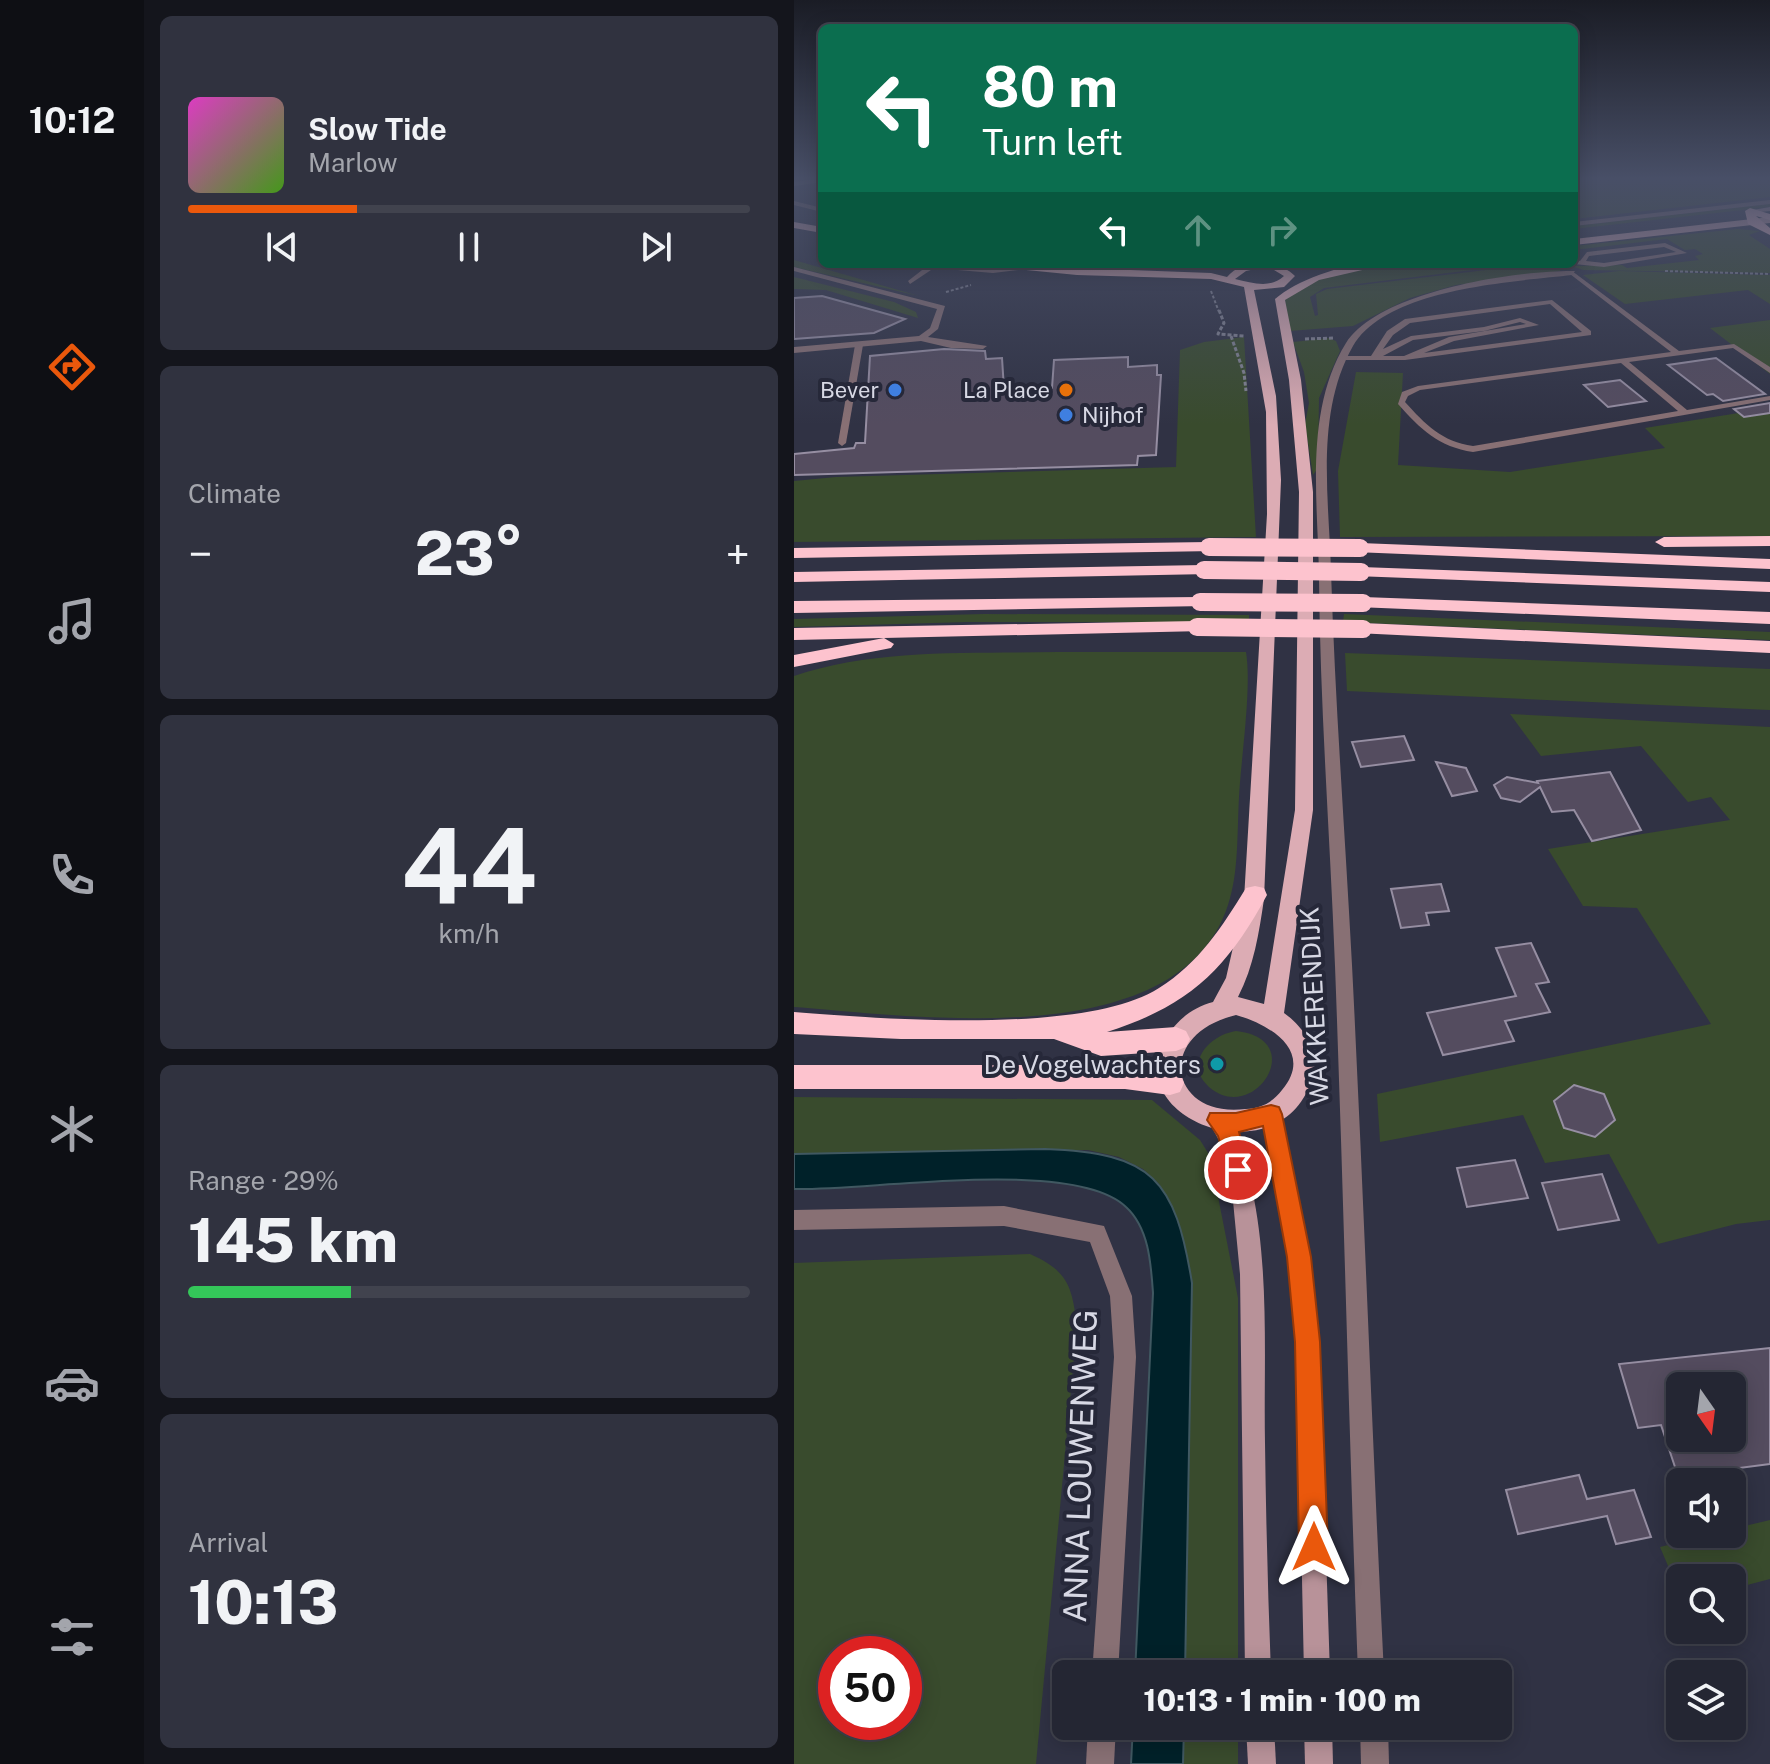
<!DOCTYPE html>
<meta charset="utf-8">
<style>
:root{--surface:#242633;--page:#30323f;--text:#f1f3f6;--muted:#a3a5ac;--line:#41434e;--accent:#ea580c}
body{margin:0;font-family:"Public Sans",sans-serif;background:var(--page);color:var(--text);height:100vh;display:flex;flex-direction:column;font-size:30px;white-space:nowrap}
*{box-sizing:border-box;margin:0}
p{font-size:26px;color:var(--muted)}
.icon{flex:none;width:44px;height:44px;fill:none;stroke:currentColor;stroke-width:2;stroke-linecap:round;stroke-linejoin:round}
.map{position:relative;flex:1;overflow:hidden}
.drawer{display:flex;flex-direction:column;gap:16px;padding:16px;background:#14151c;width:650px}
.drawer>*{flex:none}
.hud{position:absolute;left:24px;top:24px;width:760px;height:244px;border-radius:12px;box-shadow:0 4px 20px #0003,0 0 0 2px var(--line);background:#0b6e4f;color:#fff;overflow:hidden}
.needle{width:52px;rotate:166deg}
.controls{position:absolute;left:872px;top:1372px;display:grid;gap:16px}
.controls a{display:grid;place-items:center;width:80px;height:80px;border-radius:12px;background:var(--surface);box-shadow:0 4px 20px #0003,0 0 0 2px var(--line);font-size:40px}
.speed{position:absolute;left:24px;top:1636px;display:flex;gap:16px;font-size:40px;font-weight:700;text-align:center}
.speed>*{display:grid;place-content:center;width:104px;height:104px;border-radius:50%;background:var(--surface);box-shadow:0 4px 20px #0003,0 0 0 2px var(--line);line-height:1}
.speed .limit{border:12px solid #d22;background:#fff;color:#111}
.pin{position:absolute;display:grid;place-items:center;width:68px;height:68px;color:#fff;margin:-34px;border:4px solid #fff;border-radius:50%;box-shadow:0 2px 8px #0007}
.me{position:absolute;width:88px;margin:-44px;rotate:0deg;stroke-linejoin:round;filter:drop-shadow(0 0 6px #0008)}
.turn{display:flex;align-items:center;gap:28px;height:168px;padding:0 32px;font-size:36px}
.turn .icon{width:104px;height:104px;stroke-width:2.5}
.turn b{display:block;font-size:56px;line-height:68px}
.lanes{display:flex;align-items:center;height:76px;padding:0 32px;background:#0003;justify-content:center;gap:40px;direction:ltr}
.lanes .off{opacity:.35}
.big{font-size:60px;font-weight:800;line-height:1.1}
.drawer .tile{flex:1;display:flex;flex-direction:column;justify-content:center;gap:12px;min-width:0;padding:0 28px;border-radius:12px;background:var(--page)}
.drawer .dial{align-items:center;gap:0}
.dial b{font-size:104px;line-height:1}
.song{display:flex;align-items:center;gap:24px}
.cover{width:96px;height:96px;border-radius:12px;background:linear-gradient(135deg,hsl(310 70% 55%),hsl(100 70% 35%))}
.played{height:8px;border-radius:4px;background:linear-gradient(90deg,var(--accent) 30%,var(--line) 30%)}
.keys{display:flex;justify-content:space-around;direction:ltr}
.heat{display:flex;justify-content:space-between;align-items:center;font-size:44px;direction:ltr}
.charge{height:12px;border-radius:6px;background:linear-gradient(90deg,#34c759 29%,var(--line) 0)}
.trip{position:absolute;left:258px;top:1660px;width:460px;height:80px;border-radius:12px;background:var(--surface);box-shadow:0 4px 20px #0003,0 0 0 2px var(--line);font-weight:800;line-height:80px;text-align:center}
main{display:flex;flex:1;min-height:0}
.tab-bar{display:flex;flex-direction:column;width:144px;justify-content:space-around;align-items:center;background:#0e0f14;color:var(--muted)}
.tab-bar .icon{width:56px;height:56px}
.tab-bar .active{color:var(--accent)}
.tab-bar b{font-size:36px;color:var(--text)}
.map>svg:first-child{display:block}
.green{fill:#394b2d;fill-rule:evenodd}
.water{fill:#002129;stroke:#405861;stroke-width:2}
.building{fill:#544c5f;stroke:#968ea2;stroke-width:2;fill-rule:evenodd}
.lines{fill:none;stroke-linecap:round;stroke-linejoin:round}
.path-far1{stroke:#828392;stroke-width:2;stroke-dasharray:3 2;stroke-linecap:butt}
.path{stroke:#828392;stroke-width:3;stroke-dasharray:4 2;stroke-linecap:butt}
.service{fill:#887074;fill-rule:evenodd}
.minor{fill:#887074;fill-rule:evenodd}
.secondary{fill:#b89299;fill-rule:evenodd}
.primary{fill:#dcacb4;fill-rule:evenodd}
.motorway{fill:#fdc3ce;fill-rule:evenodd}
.motorway-bridge{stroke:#fdc3ce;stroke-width:18}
.route{fill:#ea580c;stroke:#983908;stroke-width:2}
.shop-dot{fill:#3f7fe0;stroke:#262839;stroke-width:3}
.food-dot{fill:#e8710a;stroke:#262839;stroke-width:3}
.culture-dot{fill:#0f9aa8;stroke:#262839;stroke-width:3}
.labels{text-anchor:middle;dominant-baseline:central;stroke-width:8;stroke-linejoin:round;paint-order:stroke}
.far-poi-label{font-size:22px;fill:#d7d8e4;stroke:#262839;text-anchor:end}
.street-label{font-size:26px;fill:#d7d8e4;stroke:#262839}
.poi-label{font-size:26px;fill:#d7d8e4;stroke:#262839;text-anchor:end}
.near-street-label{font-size:32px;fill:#d7d8e4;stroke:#262839}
</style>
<main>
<nav class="tab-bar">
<b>10:12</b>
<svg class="icon active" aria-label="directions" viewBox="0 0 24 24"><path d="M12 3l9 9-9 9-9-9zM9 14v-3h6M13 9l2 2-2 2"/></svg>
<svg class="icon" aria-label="music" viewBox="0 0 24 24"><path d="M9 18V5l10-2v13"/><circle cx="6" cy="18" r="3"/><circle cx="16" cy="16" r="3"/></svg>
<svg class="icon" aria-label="phone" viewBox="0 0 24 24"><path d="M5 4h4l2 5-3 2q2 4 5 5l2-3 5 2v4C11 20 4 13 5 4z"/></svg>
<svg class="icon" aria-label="climate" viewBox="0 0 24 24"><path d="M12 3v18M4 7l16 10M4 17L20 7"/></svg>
<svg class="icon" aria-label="car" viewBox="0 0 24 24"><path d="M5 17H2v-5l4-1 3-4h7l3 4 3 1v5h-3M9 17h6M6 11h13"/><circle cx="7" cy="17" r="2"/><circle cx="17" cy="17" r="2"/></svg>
<svg class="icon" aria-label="filters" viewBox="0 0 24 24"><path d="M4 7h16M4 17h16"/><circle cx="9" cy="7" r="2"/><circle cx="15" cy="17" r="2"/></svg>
</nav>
<section class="drawer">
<div class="tile">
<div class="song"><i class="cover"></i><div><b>Slow Tide</b><p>Marlow</p></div></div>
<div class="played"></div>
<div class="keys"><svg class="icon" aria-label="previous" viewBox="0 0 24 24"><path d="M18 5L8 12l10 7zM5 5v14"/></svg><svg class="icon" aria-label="pause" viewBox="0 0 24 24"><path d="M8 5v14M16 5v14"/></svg><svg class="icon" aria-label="next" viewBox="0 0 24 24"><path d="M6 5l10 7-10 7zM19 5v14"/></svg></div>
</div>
<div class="tile"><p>Climate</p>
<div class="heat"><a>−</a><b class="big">23°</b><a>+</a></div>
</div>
<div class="tile dial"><b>44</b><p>km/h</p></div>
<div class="tile"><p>Range · 29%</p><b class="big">145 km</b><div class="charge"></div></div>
<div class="tile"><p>Arrival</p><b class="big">10:13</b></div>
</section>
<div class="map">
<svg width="976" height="1764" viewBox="0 0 976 1764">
<rect width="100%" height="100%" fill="#303244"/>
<g class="green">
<path d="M780,178h196v19l-196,22z"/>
<path d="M976,204v3l-196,22v-3z"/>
<path d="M944,229l22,2 -11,4 21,14v24l-187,-3 -11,-4 50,-1 5,3 72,-8 -4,-4 8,-2 -8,-5 -10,1 -18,-11 -93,11v-4z"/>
<path d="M0,260l125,36 -125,-29z"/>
<path d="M620,264h108l-198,24 -14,9 5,19 3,-1 -2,-21 11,-5 210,-25h13l11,7 -105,14 -46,13 -57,28 -63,5 -5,-31c28,-32 89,-32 129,-36z"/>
<path d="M825,271l151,4v29l-22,-14 -123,14 -42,-29z"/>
<path d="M0,277l100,25 22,10 2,6 -92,-28 -32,-1z"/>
<path d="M976,320v54l-60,-46z"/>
<path d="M450,337l12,200 -462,5v-61l42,-4 340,-10 4,-117 24,-8z"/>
<path d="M535,338l7,3 4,10 -21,47 -1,70 -5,7 -8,-51 4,-21 -5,-31 -11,-30z"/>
<path d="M562,372l47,1 -5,92 112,7 155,-24 -20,-20 125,-20v128l-430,1 -2,-66z"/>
<path d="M190,614l265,1v7h-281l-174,5v-8z"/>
<path d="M550,614l426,18v8l-427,-18z"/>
<path d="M264,652h188c6,36 -5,106 -7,145 -2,35 0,75 -11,108 -49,150 -313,111 -434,102v-331c83,-28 177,-22 264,-24z"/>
<path d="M551,653l425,16v41l-423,-19z"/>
<path d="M716,714l260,13v493l-34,4 -78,20 -49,-90 -64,9 -22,-48 -143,27 -3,-48 334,-70 -74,-116 -54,-2 -35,-57 182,-29 -19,-23 -23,5 -47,-56 -100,10z"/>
<path d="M442,1031c74,8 18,95 -27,56 -26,-23 0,-52 27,-56z"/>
<path d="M0,1097l358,3 48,40 10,16 28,142v376h-53l7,-391 -32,-98 -17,-16 -24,-12 -31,-7 -294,4z"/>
<path d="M236,1254c38,17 42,32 47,72l-41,438h-242v-501zM42,1654h68v68h-68z"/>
<path d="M976,1520v59l-38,10v-11h-52v16l-20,-47 53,-13h19v-5z"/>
<path d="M390,1726h54v38h-55z"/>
</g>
<g class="water">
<path d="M251,1149c108,4 130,30 147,134l-7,391h-50l18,-381c-2,-29 -4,-65 -27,-86 -52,-50 -257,-16 -332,-18v-35z"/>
<path d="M339,1726h51l-1,38h-52z"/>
</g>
<g class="building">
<path d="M28,296l83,23 -31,14 -80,6v-41z"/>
<path d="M150,349l41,2 1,8 16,-1 2,31 48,-1 2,-28 74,-3v10l29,-2v10h4l-5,80 -18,1 -1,9 -343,10v-21l60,-6 2,-5h9l5,-87z"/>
<path d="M922,358l49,36 -42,7 -10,-7 -6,1 -39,-30z"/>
<path d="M826,380l26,21 -38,6 -24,-22z"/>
<path d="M976,403v10l-26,4 -10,-8z"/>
<path d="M610,736l10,24 -53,7 -9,-25z"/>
<path d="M642,762l30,6 11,23 -25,5z"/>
<path d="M816,772l31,58 -49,11 -18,-31 -22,2 -12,-25 -20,15 -19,-4 -7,-13 13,-8 31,6 -1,-2z"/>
<path d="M647,884l8,27 -23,2 3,12 -28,3 -10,-39z"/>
<path d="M737,943l18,39 -13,2 14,28 -45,9 9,20 -71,14 -16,-42 89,-17 -20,-48z"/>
<path d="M780,1085l30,9 11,26 -20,17 -31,-9 -10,-27z"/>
<path d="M721,1160l13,38 -61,9 -10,-39z"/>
<path d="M808,1174l17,46 -61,10 -16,-47z"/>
<path d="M976,1348v116l-92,12 -17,-51 -23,3 -19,-64zM886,1386h52v52h-52z"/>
<path d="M785,1475l8,24 47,-9 17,47 -35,7 -9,-28 -89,18 -12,-44z"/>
</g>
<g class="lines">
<g class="path-far1">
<path d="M871,271l105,3"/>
<path d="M417,291l8,21"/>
<path d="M152,292l25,-7"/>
</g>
<g class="path">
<path d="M425,310l5,13 -6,11 26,2"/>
<path d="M437,336l13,37 2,18"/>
<path d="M511,339l30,-1"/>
</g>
<g class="service">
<path d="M28,178v4l-28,4v-4z"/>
<path d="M871,243l22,10 -83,14 -30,-3v-4l6,1 7,-9zM870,247l12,5 -72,11 -18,-2 3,-5z"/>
<path d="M120,264l79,5 31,-2 3,2 -34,4 -59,-5 -24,16 -2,-3 18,-14z"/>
<path d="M778,271l107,80 55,-7 36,23v6l-37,-25 -104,14 58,48 83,-14v4l-297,52c-34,-5 -53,-23 -75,-48l4,-12 16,-6 253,-34 -101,-78zM827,363l57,48 -205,35c-31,-4 -48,-22 -68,-44l3,-6 12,-6z"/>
<path d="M758,300l39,31v4l-186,25h-61l-4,-2 4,-2h27l16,-25 18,-12zM756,304l32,28 -158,21 30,-12 85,-16 -19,-7 -36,9 -73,9 -28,13 10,-14 17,-12zM726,322l6,2 -77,13 -45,19h-21l30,-16 71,-9z"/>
<path d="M65,343l4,2 -17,98 -4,3 -4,-3 17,-98z"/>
</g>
<g class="minor">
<path d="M976,200v4l-196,22v-4z"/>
<path d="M0,201l28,7v4l-28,-7z"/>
<path d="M0,267l151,39 -7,23 -10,8 59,9 -4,3 -32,-1 -30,-7 -127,12v-6l125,-11 11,-8 7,-19 -143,-38z"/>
<path d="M781,271l-3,4c-60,7 -185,13 -219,71 -38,67 -24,152 -22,225 4,131 14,262 21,394 12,236 20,473 32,709h-26c-9,-236 -14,-472 -23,-708 -5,-130 -15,-259 -16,-389 -1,-76 -15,-166 27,-234 33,-52 171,-73 229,-72z"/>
<path d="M210,1206l100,20 28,70 4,61 -18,317h-26l22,-317 -4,-61 -20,-54 -86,-16 -210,4v-20z"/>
<path d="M294,1726h28l-2,38h-28z"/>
<path d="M566,1726h28l1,38h-28z"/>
</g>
<g class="secondary">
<path d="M976,207v4l-20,2 -3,-2z"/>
<path d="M477,1105l7,3 3,6 29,143 9,85 11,332h-26l-7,-332 -9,-85 -27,-143 3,-6z"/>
<path d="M424,1111l7,3c50,90 38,227 40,329 1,77 3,154 6,231h-26l-5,-400 -9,-94 -9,-34 -14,-26 3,-6z"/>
<path d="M452,1726h28l2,38h-28z"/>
<path d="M510,1726h28l1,38h-28z"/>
</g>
<g class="primary">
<path d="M976,217v6l-196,22v-6z"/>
<path d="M0,222l28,5v6l-28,-5z"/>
<path d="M172,264l245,9 16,4c16,-19 51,-18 68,-1l-11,11 -30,3 22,106 5,84 -17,419c-5,34 -10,67 -26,98l26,7 31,-194 4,-318 -10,-112 -14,-81c24,-21 77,-39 109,-34l-65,15 -34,20 16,80 12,112v318l-29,203c20,14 36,39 29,63 -30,107 -203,42 -144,-43 11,-15 25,-26 44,-31l13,-24 18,-79 23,-385 -1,-102 -22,-125 -33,-8 -134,-4zM466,268l14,2 10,6c-14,13 -31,7 -49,3l11,-8zM442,1015c33,9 79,36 46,75 -10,13 -21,18 -36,19 -76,10 -93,-74 -10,-94z"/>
</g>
<g class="motorway">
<path d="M956,208l20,6v6l-14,-4 14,12v7l-22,-11 -3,-13z"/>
<path d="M976,536v10l-106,1 -9,-5 9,-5z"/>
<path d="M415,542l6,1v8l-421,7v-10z"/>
<path d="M566,543l410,16v10l-416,-17v-8z"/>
<path d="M410,565l9,5 -3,4 -416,8v-10z"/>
<path d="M567,567l409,15v10l-415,-16 -3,-4z"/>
<path d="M406,597l9,5 -3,4 -412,7v-12z"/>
<path d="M569,597l407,15v12l-413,-17v-8z"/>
<path d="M403,621l9,6 -2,4 -410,9v-12z"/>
<path d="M569,623l407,18v12l-414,-20 -2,-4z"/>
<path d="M90,638l10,6 -3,4 -97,19v-12z"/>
<path d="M461,886l9,2 3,7c-40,74 -78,111 -160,137l69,-5 10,4 4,8 -4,8 -10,4 -75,5 -47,-17h-153l-107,-5v-22c90,7 291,23 365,-24 40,-25 63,-61 87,-100z"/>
<path d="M0,1065h331l55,9 4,9 -4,9 -10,3 -45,-6h-331z"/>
</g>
<g class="motorway-bridge">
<path d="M415,547l151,1"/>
<path d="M410,570l157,2"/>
<path d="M406,602l163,1"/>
<path d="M403,627l166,2"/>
</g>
</g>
<linearGradient id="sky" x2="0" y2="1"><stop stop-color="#1a1c25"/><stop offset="0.42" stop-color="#484f67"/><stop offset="1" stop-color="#484f67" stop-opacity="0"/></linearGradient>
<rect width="976" height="425" fill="url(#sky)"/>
<path class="route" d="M477,1105l8,2 3,7 29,143 9,85 8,205 -4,10 -10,4 -10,-4 -5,-10 -4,-205 -8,-85 -24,-131 -24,6 10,38 -3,7 -8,3 -8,-3 -12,-41 -11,-16 3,-7h26z"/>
<g class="shop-dot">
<circle cx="101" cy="390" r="8"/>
<circle cx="272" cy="415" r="8"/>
</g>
<circle class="food-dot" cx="272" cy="390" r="8"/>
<circle class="culture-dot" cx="423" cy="1064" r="8"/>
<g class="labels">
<g class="far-poi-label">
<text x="85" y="390">Bever</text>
<text x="256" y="390">La Place</text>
<text x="288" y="415" text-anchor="start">Nijhof</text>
</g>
<g class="street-label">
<text transform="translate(520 1006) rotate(-93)">WAKKERENDIJK</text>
</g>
<g class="poi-label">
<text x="407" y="1064">De Vogelwachters</text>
</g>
<g class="near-street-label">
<text transform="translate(286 1466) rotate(-88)">ANNA LOUWENWEG</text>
</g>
</g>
</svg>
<div class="controls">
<a><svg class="needle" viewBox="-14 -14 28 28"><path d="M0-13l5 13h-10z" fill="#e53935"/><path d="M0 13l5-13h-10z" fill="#a3a5ac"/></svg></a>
<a><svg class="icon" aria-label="sound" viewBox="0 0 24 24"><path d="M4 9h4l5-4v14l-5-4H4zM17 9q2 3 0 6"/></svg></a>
<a><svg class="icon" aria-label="search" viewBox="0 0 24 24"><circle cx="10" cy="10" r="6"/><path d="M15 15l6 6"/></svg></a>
<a><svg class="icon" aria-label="layers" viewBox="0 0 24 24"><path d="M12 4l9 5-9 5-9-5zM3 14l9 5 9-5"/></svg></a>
</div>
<div class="speed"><div class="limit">50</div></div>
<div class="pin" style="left:444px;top:1170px;background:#d93025"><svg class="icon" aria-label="arrive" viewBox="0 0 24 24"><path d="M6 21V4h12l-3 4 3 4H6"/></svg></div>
<svg class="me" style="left:520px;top:1547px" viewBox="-20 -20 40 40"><path d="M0-17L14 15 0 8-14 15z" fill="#ea580c" stroke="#fff" stroke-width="4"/></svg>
<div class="trip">10:13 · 1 min · 100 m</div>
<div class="hud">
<div class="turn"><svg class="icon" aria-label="left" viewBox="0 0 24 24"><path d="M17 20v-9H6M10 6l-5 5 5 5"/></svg><div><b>80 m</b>Turn left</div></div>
<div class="lanes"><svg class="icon" aria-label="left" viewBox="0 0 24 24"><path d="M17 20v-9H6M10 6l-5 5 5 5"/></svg><svg class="icon off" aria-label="ahead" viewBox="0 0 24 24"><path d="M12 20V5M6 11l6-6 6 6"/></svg><svg class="icon off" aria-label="right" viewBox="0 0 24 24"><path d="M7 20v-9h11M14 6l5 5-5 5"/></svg></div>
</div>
</div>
</main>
